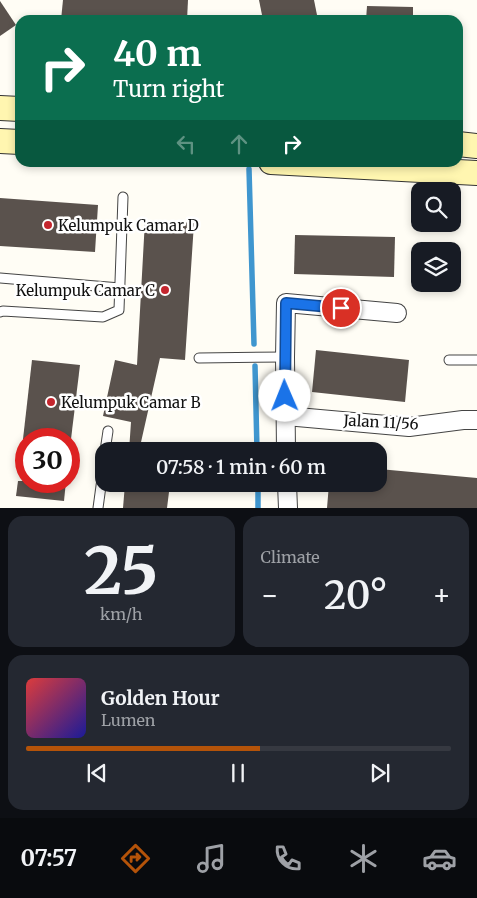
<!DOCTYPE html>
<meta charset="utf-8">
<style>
:root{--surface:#171b24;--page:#242831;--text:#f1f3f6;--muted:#9ea1a6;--line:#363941;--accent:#b45309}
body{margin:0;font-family:Merriweather,serif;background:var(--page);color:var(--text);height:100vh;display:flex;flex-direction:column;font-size:19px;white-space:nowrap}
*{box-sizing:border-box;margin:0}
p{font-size:16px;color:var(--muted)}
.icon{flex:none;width:28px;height:28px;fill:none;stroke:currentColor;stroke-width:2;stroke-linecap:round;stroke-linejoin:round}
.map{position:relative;height:508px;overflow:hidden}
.panel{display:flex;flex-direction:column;gap:8px;padding:8px;background:#0d0f14;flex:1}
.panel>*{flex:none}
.guide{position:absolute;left:15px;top:15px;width:448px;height:152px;border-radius:15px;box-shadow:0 2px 8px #0003;background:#0b6e4f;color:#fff;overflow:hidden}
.tools{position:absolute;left:411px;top:182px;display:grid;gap:10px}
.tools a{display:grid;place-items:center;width:50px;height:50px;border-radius:10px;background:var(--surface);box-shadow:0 2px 8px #0003;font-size:25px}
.speed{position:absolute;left:15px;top:428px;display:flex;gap:10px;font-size:25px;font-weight:700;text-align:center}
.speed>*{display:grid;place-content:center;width:65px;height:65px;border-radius:50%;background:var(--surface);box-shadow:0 2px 8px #0003;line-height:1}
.speed .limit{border:8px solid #d22;background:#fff;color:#111}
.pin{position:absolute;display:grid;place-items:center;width:42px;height:42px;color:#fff;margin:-21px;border:2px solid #fff;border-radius:50%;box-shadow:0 1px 5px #0007}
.me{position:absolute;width:55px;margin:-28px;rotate:359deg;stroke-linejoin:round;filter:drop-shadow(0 0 4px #0008)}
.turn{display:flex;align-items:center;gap:18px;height:105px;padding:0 15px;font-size:22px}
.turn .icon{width:65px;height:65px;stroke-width:2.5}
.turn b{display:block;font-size:35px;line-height:42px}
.lanes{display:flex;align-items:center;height:48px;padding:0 15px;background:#0003;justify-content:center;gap:25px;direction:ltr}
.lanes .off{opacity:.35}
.big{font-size:38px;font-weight:600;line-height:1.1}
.panel .widget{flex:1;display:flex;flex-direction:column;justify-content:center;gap:8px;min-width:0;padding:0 18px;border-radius:15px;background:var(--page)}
.panel .dial{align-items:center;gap:0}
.dial b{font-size:65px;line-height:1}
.song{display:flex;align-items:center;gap:15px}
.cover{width:60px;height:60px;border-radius:8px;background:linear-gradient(135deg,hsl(0 70% 55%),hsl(240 70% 35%))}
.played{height:5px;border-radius:2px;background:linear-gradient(90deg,var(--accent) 55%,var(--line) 55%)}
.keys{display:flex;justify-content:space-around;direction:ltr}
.heat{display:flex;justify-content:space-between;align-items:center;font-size:28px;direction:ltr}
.panel .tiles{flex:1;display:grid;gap:8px;grid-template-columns:1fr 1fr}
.widget:last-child{grid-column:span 2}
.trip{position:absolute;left:95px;top:442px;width:292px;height:50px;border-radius:15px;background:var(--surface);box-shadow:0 2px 8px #0003;font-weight:600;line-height:50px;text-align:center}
.menu{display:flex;height:80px;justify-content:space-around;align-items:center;background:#090b0e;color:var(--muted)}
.menu .icon{width:35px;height:35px}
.menu .active{color:var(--accent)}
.menu b{font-size:22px;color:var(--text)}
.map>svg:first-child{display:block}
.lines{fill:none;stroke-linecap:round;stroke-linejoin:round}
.stream{stroke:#3f96cf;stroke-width:5.5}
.building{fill:#5a524d}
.lane-casing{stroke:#444;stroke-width:11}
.street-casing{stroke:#444;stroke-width:20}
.secondary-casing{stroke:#333;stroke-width:26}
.lane{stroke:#fff;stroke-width:9}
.street{stroke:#fff;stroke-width:18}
.secondary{stroke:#fff6b0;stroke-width:24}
.route-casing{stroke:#114b97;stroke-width:12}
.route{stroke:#1a73e8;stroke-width:9}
.poi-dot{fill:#c4262e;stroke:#fff;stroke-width:2}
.labels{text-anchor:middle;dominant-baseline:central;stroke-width:5;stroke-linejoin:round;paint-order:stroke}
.poi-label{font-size:15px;fill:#111;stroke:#fff;text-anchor:start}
.street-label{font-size:15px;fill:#111;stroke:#fff}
</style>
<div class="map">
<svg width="477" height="508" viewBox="0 0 477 508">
<rect width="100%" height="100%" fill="#fffdf5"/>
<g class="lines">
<g class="stream">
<path d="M249,169l5,175"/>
<path d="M255,366l2,85"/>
<path d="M258,484v24"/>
</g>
</g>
<g class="building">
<path d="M63,0h125l-1,20h-126z"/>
<path d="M259,0h55l4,20h-55z"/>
<path d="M0,1l16,24 -16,11z"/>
<path d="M367,6l46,1v13h-47z"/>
<path d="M0,198l98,7 -3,47 -95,-6z"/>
<path d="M145,220l49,3 -9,137 -25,-2 -21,93h-10l2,-29 -28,-6 12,-56 22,5z"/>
<path d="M295,235l100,2 -1,40 -100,-3z"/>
<path d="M316,350l93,10 -4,42 -93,-10z"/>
<path d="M32,360l48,5 -9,74h-48z"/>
<path d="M379,469l98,9v30h-150l2,-24h50z"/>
<path d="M18,481h48l-2,20 -48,-5z"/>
<path d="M125,484h45l-3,24h-44z"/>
</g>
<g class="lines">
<defs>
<g id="lane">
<path d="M0,278l120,10"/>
<path d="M0,312l3,-1 100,6 16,-7 4,-113"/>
<path d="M199,358l86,-1"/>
<path d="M449,360h28"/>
<path d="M105,451l3,-20"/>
<path d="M98,508l6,-44"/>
</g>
<g id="street">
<path d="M286,416l123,11 54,-7h14"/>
<path d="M286,451l-1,-94 1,-54 111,10"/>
<path d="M287,484l1,24"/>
</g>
<g id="secondary">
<path d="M0,108l20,1"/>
<path d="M0,141l20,1"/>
<path d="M458,144l19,2"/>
<path d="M271,162l206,11"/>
</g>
</defs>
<use href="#lane" class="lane-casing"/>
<use href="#street" class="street-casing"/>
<use href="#secondary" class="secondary-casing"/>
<use href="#lane" class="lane"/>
<use href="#street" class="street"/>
<use href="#secondary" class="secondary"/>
</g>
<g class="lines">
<defs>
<path id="route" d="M285,396l1,-93 55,5"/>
</defs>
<use href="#route" class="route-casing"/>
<use href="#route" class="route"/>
</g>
<g class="poi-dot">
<circle cx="48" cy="225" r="5"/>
<circle cx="165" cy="290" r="5"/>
<circle cx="51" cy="402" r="5"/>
</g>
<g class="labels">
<g class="poi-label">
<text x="58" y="225">Kelumpuk Camar D</text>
<text x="155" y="290" text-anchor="end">Kelumpuk Camar C</text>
<text x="61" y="402">Kelumpuk Camar B</text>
</g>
<g class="street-label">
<text transform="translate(381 422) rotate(3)">Jalan 11/56</text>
</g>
</g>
</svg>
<div class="tools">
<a><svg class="icon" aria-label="search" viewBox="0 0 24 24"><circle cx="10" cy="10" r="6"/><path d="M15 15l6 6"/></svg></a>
<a><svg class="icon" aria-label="layers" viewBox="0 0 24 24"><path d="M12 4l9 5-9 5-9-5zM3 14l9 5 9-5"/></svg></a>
</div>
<div class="speed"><div class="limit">30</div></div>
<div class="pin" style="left:341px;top:308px;background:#d93025"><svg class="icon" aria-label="arrive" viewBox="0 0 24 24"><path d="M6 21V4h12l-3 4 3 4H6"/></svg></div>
<svg class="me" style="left:285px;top:396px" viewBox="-20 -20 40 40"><circle r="19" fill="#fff"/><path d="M0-13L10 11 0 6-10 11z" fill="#1a73e8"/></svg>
<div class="trip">07:58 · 1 min · 60 m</div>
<div class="guide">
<div class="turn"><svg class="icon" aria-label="right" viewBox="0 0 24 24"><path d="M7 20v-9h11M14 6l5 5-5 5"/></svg><div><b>40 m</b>Turn right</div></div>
<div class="lanes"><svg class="icon off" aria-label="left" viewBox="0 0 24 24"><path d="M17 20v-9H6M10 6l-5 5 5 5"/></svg><svg class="icon off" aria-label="ahead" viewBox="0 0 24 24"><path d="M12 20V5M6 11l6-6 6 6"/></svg><svg class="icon" aria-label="right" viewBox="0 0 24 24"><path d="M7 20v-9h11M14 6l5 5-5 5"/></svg></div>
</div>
</div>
<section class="panel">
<div class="tiles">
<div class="widget dial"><b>25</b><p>km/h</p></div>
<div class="widget"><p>Climate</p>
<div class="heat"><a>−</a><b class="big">20°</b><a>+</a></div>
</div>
<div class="widget">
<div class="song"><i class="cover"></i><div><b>Golden Hour</b><p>Lumen</p></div></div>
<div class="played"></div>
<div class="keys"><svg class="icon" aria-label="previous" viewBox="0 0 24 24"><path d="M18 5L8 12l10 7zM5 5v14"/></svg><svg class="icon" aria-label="pause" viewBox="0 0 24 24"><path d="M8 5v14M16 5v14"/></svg><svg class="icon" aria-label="next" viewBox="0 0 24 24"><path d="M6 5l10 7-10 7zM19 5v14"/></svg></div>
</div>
</div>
</section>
<nav class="menu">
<b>07:57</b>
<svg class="icon active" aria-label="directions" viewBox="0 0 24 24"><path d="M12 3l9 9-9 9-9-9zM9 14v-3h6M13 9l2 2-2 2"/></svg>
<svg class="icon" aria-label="music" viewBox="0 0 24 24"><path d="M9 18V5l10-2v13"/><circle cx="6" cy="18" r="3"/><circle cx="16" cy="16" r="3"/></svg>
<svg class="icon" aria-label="phone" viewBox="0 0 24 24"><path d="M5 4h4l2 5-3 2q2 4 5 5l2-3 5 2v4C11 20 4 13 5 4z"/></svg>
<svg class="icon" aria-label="climate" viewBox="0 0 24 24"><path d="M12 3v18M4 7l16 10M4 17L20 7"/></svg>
<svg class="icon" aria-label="car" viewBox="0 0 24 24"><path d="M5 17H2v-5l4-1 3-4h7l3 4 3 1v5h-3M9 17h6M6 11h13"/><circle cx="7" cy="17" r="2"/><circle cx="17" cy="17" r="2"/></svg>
</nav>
